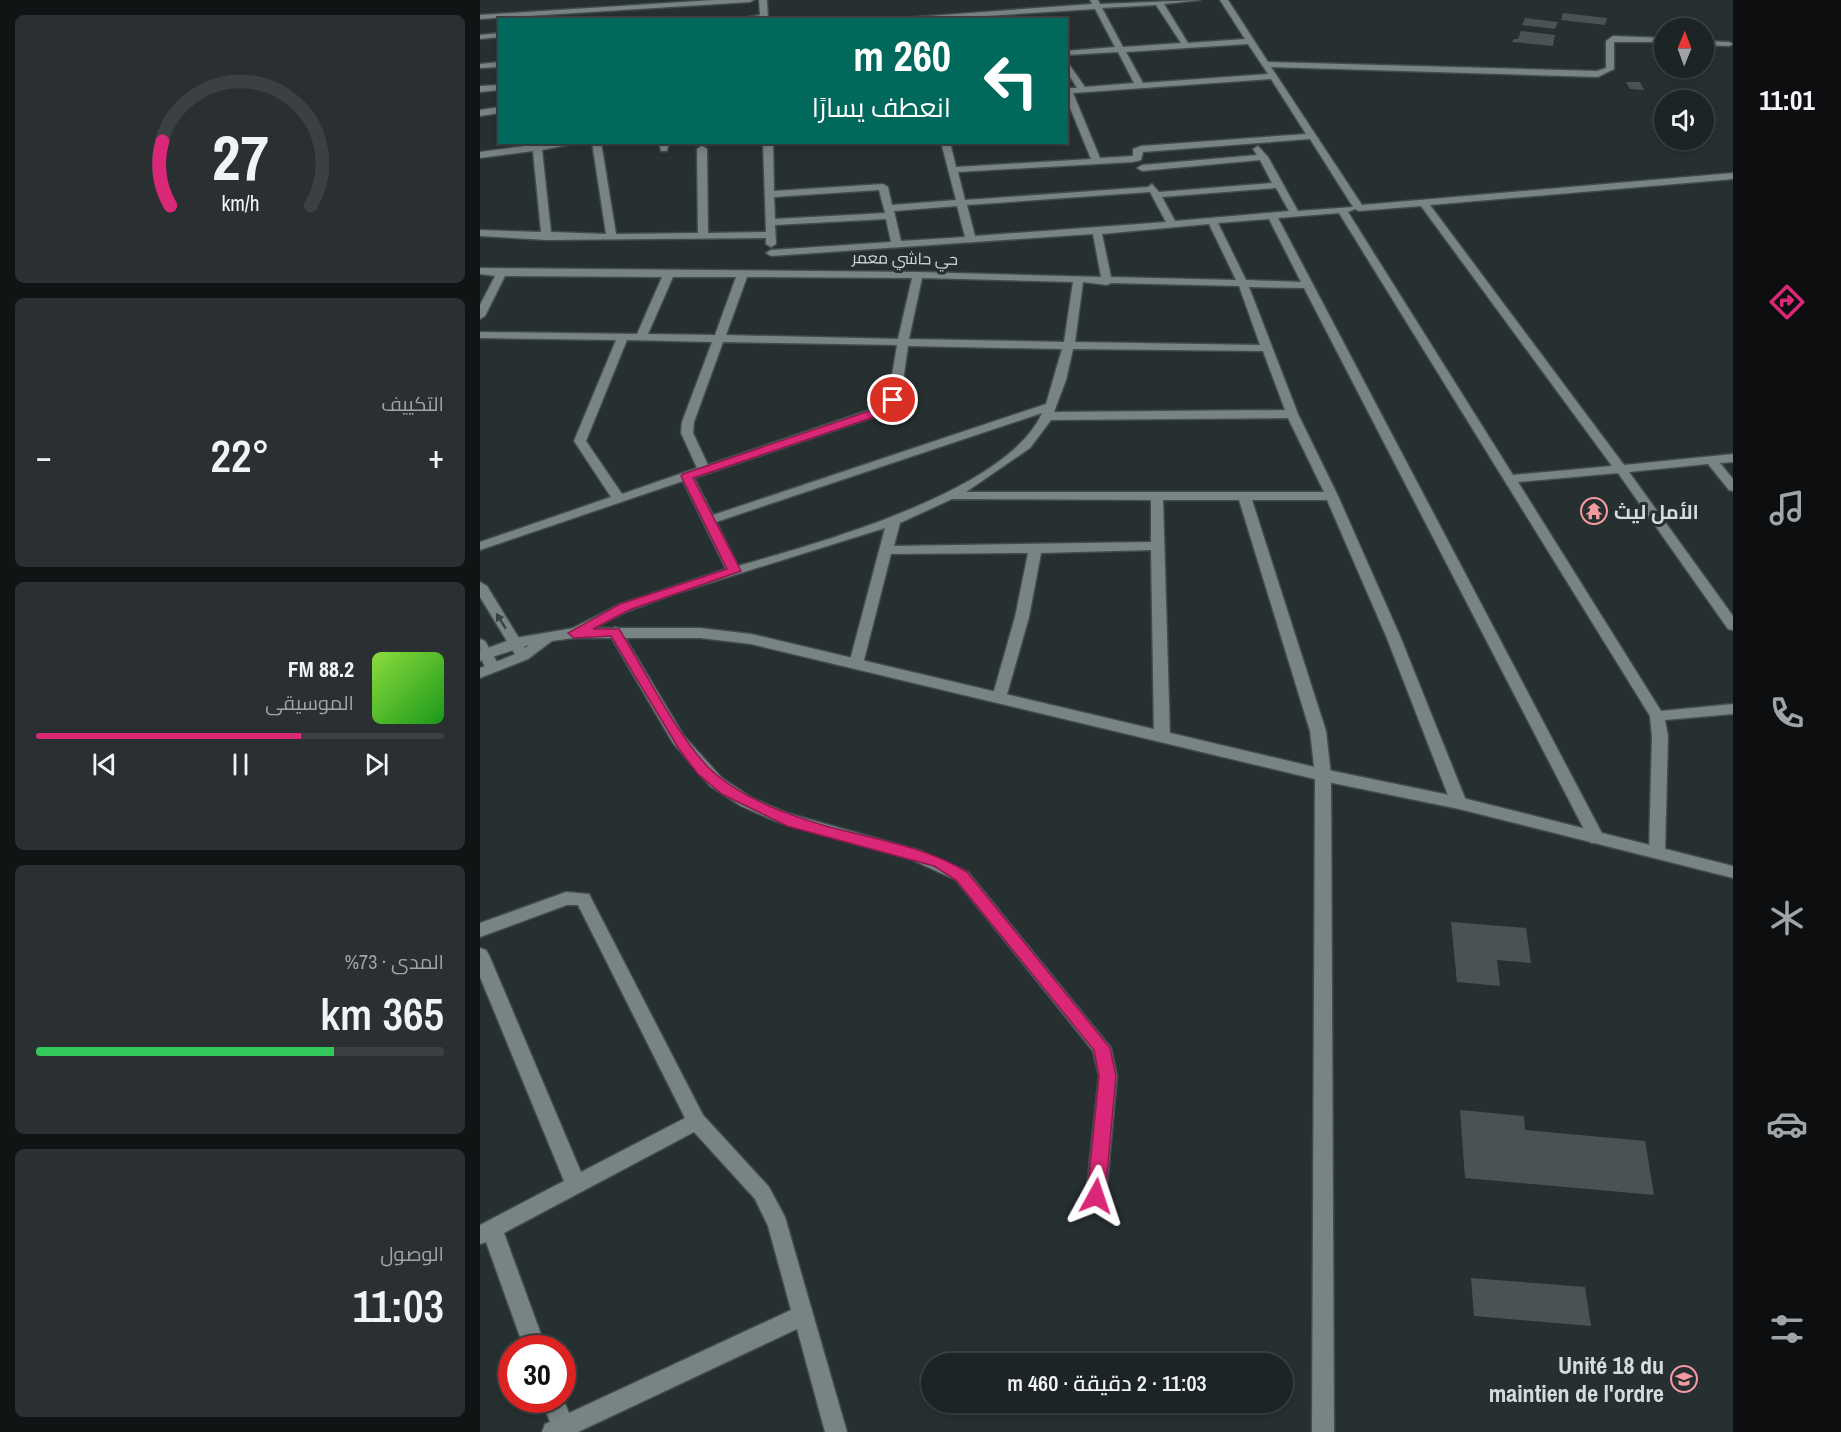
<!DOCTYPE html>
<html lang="ar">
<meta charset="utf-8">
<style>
:root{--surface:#1d2425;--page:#2a3032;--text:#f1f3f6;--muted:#a0a4a7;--line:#3b4142;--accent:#db2777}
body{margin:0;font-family:"Archivo Narrow",Cairo,sans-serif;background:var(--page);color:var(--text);direction:rtl;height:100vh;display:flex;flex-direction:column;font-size:22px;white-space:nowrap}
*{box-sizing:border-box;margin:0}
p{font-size:20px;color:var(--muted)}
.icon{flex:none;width:33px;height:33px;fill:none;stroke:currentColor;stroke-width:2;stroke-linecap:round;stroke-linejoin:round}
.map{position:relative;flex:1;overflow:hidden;direction:ltr}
.side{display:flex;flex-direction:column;gap:15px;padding:15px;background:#101414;width:480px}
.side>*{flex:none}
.guide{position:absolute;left:18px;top:18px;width:570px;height:126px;border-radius:0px;box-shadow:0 3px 9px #0003,0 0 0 2px var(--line);direction:rtl;background:#00695c;color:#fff;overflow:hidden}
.needle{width:39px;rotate:1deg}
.controls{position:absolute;left:1174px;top:18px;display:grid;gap:12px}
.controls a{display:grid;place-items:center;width:60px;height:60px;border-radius:50%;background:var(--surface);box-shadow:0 3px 9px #0003,0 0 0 2px var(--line);font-size:30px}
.speed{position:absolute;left:18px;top:1335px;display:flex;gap:12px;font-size:30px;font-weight:700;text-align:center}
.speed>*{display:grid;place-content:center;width:78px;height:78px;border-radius:50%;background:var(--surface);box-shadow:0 3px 9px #0003,0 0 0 2px var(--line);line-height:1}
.speed .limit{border:9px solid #d22;background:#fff;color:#111}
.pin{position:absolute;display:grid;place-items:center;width:51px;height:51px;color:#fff;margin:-26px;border:3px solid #fff;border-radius:50%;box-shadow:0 2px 6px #0007}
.me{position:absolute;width:66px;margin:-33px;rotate:5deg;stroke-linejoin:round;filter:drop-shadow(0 0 4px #0008)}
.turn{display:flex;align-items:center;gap:21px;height:126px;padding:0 18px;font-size:27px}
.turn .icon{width:78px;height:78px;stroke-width:2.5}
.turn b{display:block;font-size:42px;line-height:51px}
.big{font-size:45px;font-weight:600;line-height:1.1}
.side .card{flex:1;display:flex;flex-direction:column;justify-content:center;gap:9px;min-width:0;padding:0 21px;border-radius:9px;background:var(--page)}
.side .dial{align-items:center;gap:0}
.dial svg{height:156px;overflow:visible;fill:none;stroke:var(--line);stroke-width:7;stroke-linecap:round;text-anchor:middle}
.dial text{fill:var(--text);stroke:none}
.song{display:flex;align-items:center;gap:18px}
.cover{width:72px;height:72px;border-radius:9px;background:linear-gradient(135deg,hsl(90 70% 55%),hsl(120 70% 35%))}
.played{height:6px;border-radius:3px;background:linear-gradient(90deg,var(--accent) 65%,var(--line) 65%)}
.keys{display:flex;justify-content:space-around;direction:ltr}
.heat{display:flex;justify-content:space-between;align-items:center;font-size:33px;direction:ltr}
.charge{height:9px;border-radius:4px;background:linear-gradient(90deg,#34c759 73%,var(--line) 0)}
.trip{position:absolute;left:441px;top:1353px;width:372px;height:60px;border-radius:30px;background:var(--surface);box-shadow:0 3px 9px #0003,0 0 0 2px var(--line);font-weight:600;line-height:60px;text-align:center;direction:rtl}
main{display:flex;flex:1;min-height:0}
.dock{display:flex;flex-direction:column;width:108px;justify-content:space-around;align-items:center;background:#0c0e0f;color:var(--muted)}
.dock .icon{width:42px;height:42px}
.dock .selected{color:var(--accent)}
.dock b{font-size:27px;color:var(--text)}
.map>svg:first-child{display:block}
.building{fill:#495354}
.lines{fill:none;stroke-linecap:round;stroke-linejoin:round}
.minor-casing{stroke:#424b4b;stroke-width:3}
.tertiary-casing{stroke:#424b4b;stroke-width:3}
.minor{fill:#788384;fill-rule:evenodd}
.tertiary{fill:#788384;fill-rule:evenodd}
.oneway{fill:#374142}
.route{fill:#db2777;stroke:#8e194d;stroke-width:1.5}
.labels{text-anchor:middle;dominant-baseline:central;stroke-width:6;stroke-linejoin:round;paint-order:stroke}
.far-street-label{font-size:16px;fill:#d5dbdb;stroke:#273031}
.poi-label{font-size:20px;font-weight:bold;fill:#d5dbdb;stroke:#273031;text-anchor:start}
.near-poi-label{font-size:24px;font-weight:bold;fill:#d5dbdb;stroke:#273031;text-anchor:end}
</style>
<main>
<nav class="dock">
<b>11:01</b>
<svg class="icon selected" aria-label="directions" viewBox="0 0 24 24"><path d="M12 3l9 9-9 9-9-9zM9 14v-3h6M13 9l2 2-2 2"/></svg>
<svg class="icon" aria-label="music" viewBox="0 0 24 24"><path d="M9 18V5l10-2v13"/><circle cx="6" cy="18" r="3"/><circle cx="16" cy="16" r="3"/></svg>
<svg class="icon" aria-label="phone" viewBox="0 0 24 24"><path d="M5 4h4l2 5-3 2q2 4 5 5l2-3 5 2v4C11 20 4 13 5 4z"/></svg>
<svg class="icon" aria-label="climate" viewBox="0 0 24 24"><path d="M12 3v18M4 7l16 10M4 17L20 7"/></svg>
<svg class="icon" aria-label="car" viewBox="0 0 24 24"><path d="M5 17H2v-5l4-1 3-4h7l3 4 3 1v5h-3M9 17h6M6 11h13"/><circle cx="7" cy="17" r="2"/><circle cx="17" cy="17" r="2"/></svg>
<svg class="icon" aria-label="filters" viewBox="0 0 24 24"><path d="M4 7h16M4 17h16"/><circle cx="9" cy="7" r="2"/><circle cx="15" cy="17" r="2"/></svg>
</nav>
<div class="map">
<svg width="1253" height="1432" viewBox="0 0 1253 1432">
<rect width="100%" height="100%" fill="#273031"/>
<g class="building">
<path d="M1083,13l44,5 -2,7 -44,-5z"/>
<path d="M1045,18l33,4 -3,7 -33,-4z"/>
<path d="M1041,31l34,4 -2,11 -41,-4 2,-3h4z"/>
<path d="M1146,82h14l4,8 -14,-1z"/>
<path d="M971,922l75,6 5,35 -34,-3 3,26 -43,-4z"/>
<path d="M980,1110l64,6 1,14 120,11 9,54 -189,-17z"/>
<path d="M991,1278l114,9 6,39 -117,-10z"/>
</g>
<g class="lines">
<defs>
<g id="minor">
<path d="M234,0h40l-4,2 -270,17v-4z"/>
<path d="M279,0h8l1,20h-36l28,-5z"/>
<path d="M610,0h8l2,4 100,-4 -36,4 24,39 57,-4 -25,-39h8l40,62 329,9 9,-3v-27l7,-5 52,2v4h-51v27l-16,8 -327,-10 91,138 371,-32v6l-303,26 194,260 109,-11v8l-13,1 13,16v12l-4,-1 -21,-26 -79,8 104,144v14l-5,-1 -110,-156 -100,9 143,229 72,-7v10l-68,6 3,16 -3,117 -2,4h-12l-2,-4 3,-117 -2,-20 -311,-503 -61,5 327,621 -2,4h-12l-2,-4 -285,-551 -55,-1 49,127 40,82 62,140 67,167 -2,4h-12l-2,-4 -65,-167 -59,-136h-75l74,231 5,44 3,657h-22l3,-657 -5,-44 -71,-231h-76l7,236 -8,5 -8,-5 -3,-186 -110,3 -12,64 -23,81 -7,5 -7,-5 23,-81 13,-64 -137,1 -28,110 -7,5 -7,-5 36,-136 -211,66 -46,17 -54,27 -5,-2 -2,-3 2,-3 49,-25 108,-36 -43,-88 -203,69v-8l131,-45 -37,-56 42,-101 -136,-2v-6l157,2 25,-57 -157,-1 -20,40 -5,3v-14l15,-29 -15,-2v-6l438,4 183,5 -8,-43 -322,22 -5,-3 5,-3 120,-8 -5,-23 -111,6 1,19 -5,3 -5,-3v-6l-219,2 -67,-4v-6l61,2 -8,-81 -53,7v-6l74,-10h29l-41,8 9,82 55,2 -14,-92h9l15,92 82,-1 -1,-84 5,-3 5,3 1,84 58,-1 -3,-90h10l1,49 109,-7 5,3 4,18 64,-5 -15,-58h9l6,25 135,-8 -25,-61v-10h11l-11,-18v-10l19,27 49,-4 -16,-31 -52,3v-4l49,-4 -20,-38 -172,11h-49l218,-16zM676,5l25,38 -58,4 -21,-39zM768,44l20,30 -125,9 -17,-31zM791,79l35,55 -165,12 -8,3v7l-33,2 -27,-65zM830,139l43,68 -55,4 -30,-54 -10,-11 -5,3 4,6 -115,10 -5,3 5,3 118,-11 12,23 -113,9 -7,-8 -4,3 -183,13 -7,-28 175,-10 8,-2 2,-8zM796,188l13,23 -114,10 -13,-24zM399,190l6,23 -110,6 -1,-22zM670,192l16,30 -191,14 -8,-31zM477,206l8,31 -64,4 -7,-30zM941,206l191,260 -99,9 -165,-263 7,-3 4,2zM789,219l32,63 -55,-2 -28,-57zM729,224l27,56 -125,-3 -9,-43zM193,277h63l-21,58 -67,-1zM267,277l165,1 -14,61 -172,-4zM442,278l151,4 -9,60 -155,-3zM603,282l24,3 4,-2 128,3 21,59 -185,-3zM147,340l85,2 -30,80 -1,11 16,35 -75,26 -36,-53zM243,342l174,3 -8,49 -11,13 -170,58 -15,-32 1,-11zM428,346l154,3 -16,55 -333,111 -19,-37 192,-65 15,-18zM593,349l190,2 22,59 -231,2 12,-32zM562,413c-35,79 -224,130 -304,153l-22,-44zM808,418l36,74h-358l64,-44 21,-28zM472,499l199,1v42l-257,4 6,-23z"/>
<path d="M20,33v4l-20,2v-4z"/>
<path d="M1224,41l25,1 4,2 -4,2 -25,-1z"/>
<path d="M20,62v5l-20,1v-4z"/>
<path d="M20,85v5l-20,2v-6z"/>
<path d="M20,107v6l-20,3v-6z"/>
<path d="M179,142h10l-2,9h-6z"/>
<path d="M0,582l7,4 43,70 -2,3h-10l-2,-3 -36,-59z"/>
<path d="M135,627l5,2 64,107 38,42 30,20 35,15 134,38 47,21 143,176 6,28 -11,120 -3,6 -7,3 -7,-3 -3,-6 13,-120 -6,-25 -137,-171 -46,-21 -135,-38 -34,-15 -31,-20 -37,-43 -65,-111z"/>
<path d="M0,639l5,2 15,26 -2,3 -5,2c-13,-4 -13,-21 -13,-33z"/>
<path d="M86,892l23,2 114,221 66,72 16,30 62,215h-22l-28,-103 -219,103h-36l3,-8 5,-2 -8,-22h20v-4l7,17 222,-103 -23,-84 -13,-27 -61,-67 -190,101 42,115h-22l-38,-106 -6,2v-19l84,-44 -84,-204v-29l6,2 3,5 92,217 104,-54 -107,-213h-11l-87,32v-14z"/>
</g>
<path id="tertiary" d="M94,628h126l51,6 572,135 136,28 274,69v12l-274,-69 -136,-28 -572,-137 -51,-6h-126l-22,3 -24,18 -48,19v-10l38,-15 11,-8 -49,16v-10l35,-13z"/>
</defs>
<use href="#minor" class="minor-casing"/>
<use href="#tertiary" class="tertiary-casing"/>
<use href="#minor" class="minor"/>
<use href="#tertiary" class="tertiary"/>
</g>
<defs><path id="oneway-solid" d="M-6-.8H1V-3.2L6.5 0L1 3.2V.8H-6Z" transform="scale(1.5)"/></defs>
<use class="oneway" href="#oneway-solid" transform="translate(21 621) rotate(-122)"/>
<path class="route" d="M409,398l9,2 -12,13 -193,65 48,93 -112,39 -36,19h26c27,43 55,102 89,138 31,31 80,48 121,60 46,12 97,20 138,45l143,176 6,28 -11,120 -2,6 -7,3 -6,-3 -3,-6 12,-120 -5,-26 -138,-170 -22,-14 -147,-40 -65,-32 -24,-20 -19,-25 -68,-113 -37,2 -6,-5 52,-29 107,-35 -46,-93 2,-2 195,-66z"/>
<defs>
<symbol id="temple-ring" viewBox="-11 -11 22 22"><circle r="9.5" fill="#273031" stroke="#f49aa0" stroke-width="1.5"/><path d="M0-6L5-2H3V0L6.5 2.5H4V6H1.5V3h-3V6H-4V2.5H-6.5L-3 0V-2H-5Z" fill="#f49aa0"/></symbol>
<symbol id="university-ring" viewBox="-11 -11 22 22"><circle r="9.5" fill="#273031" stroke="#f49aa0" stroke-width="1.5"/><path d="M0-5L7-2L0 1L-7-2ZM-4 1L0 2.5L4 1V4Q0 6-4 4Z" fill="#f49aa0"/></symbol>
</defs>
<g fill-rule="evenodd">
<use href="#temple-ring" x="1099" y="496" width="30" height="30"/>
<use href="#university-ring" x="1189" y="1364" width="30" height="30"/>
</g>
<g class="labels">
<g class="far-street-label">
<text transform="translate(425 258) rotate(1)">حي حاشي معمر</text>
</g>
<g class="poi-label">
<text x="1134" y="511">الأمل ليث</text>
</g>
<g class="near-poi-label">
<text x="1184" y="1365">Unité 18 du<tspan x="1184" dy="28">maintien de l'ordre</tspan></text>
</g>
</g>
</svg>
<div class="controls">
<a><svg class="needle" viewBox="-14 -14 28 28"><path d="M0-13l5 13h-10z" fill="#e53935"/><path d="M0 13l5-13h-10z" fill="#a0a4a7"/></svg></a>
<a><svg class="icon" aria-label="sound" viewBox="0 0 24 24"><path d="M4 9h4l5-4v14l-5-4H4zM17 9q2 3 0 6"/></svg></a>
</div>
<div class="speed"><div class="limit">30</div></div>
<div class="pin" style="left:413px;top:400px;background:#d93025"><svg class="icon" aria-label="arrive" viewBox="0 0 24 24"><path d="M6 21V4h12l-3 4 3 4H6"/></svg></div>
<svg class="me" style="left:616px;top:1196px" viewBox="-20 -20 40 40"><path d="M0-17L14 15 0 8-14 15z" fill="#db2777" stroke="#fff" stroke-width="4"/></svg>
<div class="trip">11:03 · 2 دقيقة · 460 m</div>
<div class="guide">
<div class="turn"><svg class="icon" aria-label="left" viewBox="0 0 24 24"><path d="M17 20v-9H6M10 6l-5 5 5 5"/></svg><div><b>260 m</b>انعطف يسارًا</div></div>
</div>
</div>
<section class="side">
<div class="card dial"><svg viewBox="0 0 100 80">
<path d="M14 69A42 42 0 1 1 86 69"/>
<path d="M14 69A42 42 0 0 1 10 36" stroke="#db2777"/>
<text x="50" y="56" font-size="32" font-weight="700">27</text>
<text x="50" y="72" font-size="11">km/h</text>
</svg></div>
<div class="card"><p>التكييف</p>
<div class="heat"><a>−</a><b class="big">22°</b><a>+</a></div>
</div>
<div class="card">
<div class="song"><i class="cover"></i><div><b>88.2 FM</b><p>الموسيقى</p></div></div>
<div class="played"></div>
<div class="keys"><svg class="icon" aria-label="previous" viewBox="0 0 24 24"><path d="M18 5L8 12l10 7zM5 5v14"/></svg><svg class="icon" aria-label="pause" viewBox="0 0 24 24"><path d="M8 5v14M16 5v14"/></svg><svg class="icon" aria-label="next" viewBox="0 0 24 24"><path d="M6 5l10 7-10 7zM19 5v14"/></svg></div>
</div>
<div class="card"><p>المدى · 73%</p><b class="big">365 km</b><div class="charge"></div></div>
<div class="card"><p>الوصول</p><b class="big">11:03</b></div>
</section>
</main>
